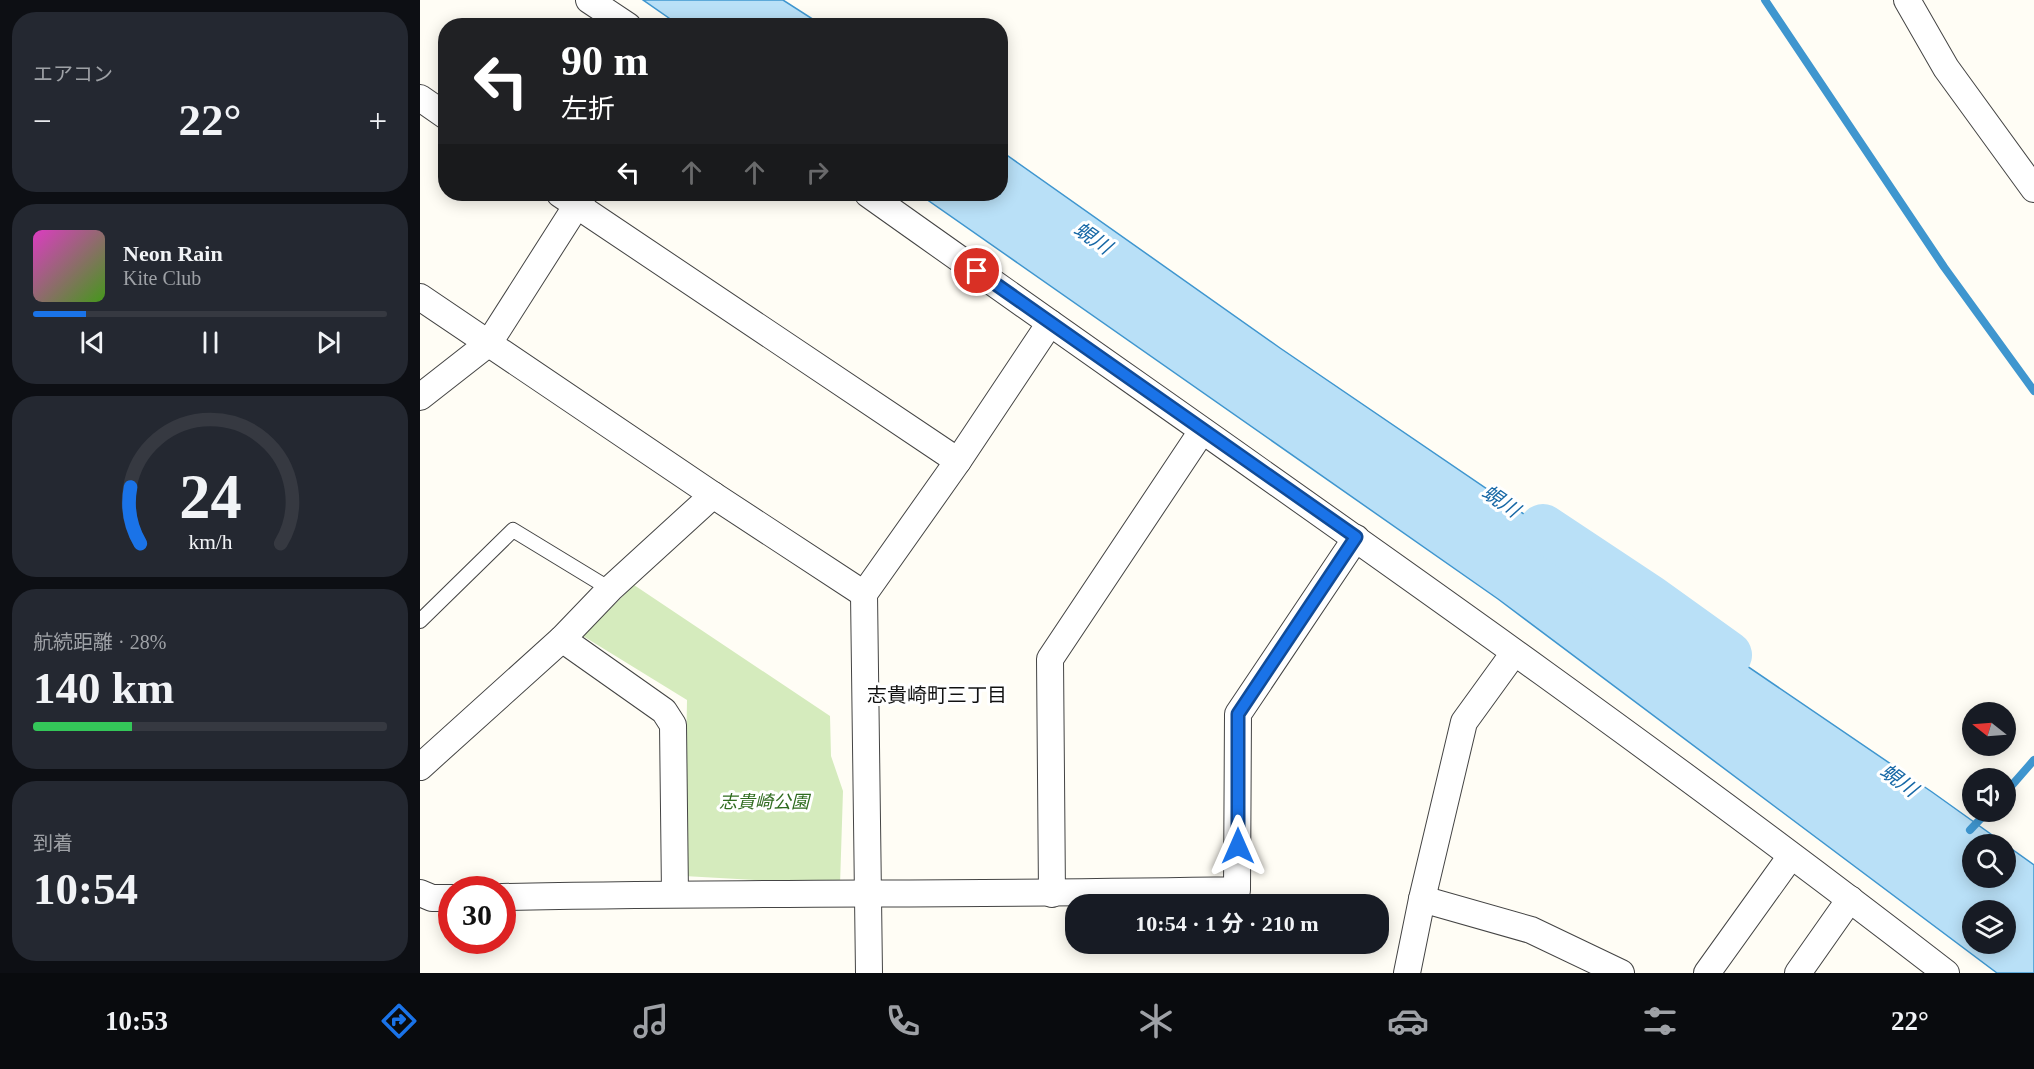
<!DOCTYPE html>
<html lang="ja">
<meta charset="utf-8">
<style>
:root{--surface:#171b24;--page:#242831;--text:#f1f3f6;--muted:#9ea1a6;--line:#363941;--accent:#1a73e8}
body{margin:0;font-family:"Times New Roman","Noto Sans JP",serif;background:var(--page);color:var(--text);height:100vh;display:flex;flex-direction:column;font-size:22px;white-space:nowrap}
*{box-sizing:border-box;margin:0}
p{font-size:20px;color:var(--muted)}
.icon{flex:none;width:33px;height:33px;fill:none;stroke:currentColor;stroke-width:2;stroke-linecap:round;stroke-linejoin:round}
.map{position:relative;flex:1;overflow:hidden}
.drawer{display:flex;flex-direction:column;gap:12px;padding:12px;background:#0d0f14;width:420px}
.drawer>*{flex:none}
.banner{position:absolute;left:18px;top:18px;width:570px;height:183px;border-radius:24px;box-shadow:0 3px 15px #0003;background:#202124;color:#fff;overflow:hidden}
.needle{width:39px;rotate:287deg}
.fabs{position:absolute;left:1542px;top:702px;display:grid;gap:12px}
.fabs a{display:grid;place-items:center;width:54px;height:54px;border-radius:50%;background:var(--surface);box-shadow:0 3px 15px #0003;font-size:30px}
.speed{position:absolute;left:18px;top:876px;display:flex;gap:12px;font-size:30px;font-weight:700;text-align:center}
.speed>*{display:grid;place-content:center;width:78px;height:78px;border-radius:50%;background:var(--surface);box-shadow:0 3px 15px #0003;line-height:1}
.speed .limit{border:9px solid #d22;background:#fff;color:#111}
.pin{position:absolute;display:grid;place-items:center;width:51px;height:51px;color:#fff;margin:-26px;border:3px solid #fff;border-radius:50%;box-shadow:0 2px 6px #0007}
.me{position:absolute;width:66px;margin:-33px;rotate:0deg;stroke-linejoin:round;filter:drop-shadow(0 0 4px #0008)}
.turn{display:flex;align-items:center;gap:21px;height:126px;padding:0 24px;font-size:27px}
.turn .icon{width:78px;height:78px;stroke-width:2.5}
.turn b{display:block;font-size:42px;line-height:51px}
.lanes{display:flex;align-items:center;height:57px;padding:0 24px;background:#0003;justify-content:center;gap:30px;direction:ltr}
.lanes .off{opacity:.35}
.big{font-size:45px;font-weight:700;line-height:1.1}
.drawer .card{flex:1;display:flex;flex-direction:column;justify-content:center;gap:9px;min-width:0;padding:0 21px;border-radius:24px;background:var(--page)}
.drawer .dial{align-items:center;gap:0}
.dial svg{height:156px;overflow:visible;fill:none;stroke:var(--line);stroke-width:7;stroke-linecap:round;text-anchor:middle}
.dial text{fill:var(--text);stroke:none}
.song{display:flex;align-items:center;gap:18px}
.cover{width:72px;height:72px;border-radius:9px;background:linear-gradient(135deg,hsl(310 70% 55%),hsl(100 70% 35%))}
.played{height:6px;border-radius:3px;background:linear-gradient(90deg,var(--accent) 15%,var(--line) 15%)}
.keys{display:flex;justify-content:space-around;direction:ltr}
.heat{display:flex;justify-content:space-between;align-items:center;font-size:33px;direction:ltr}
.charge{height:9px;border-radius:4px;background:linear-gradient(90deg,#34c759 28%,var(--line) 0)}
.trip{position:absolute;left:645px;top:894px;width:324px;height:60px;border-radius:24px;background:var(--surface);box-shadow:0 3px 15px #0003;font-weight:700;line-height:60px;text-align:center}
.dock{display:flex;height:96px;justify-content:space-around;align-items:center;background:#090b0e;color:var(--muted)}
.dock .icon{width:42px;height:42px}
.dock .active{color:var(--accent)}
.dock b{font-size:27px;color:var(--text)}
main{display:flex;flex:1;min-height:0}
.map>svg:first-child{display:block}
.green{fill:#d5ebbd}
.water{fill:#b9e0f7;stroke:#3f96cf;stroke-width:1.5;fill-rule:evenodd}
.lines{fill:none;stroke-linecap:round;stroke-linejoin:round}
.stream{stroke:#3f96cf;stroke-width:8}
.river{stroke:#b9e0f7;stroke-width:48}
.lane-casing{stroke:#444;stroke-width:16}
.street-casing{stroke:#444;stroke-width:28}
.lane{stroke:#fff;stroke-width:14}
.street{stroke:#fff;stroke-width:26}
.route-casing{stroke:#114b97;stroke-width:15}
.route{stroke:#1a73e8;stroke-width:10}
.labels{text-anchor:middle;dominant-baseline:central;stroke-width:6;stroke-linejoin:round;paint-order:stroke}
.park-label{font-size:18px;font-style:italic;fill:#2f6b1f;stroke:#fff}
.water-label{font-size:20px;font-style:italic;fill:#1768a6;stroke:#fff}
.neighbourhood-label{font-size:20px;fill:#111;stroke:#fff}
</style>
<main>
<section class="drawer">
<div class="card"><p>エアコン</p>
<div class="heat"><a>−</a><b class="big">22°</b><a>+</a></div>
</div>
<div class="card">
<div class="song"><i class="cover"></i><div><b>Neon Rain</b><p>Kite Club</p></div></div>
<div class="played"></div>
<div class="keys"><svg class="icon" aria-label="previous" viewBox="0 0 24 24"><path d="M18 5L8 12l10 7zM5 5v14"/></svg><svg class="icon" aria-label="pause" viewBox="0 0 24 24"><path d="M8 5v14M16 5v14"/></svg><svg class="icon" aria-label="next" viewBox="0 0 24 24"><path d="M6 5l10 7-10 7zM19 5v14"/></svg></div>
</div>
<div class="card dial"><svg viewBox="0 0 100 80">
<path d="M14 69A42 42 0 1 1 86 69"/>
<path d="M14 69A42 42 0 0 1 9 40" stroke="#1a73e8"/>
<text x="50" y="56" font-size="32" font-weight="700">24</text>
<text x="50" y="72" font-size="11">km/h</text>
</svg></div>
<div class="card"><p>航続距離 · 28%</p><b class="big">140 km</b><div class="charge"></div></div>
<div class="card"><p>到着</p><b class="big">10:54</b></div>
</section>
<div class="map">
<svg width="1614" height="973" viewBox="0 0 1614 973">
<rect width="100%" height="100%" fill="#fffdf5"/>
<path class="green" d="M214,585l196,131 1,40 12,35 -3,94 -156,-9 3,-176 -104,-64z"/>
<g class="water">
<path d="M223,0h140l39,25h-143z"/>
<path d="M581,151l279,197 652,444 102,73v108h-37l-499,-374 -579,-405h81zM1552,844h34v34h-34zM1552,910h34v34h-34z"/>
</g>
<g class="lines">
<g class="stream">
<path d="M1345,0l179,267 90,124"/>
<path d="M1586,792l28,-32"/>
<path d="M1550,830l17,-18"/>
</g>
<path class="river" d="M1123,528l107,71 78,56"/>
<defs>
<path id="lane" d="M0,621l93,-91 97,59"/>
<g id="street">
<path d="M169,0l39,26"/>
<path d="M1487,0l39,68 88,121"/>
<path d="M0,98l26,18"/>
<path d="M140,194l398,267"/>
<path d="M448,194c361,257 727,507 1078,779"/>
<path d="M0,297l293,198 151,99"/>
<path d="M0,397l69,-54 95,-149"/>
<path d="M142,639l102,72 9,14 2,169"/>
<path d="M0,767l142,-128 48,-50 103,-94"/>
<path d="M0,893l12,5h20"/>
<path d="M632,894l-2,-235 152,-228"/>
<path d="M82,897c245,-5 490,-2 735,-7l1,-176 118,-176"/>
<path d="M1002,899l109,31 90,43"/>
<path d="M449,973l-5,-379 94,-133 92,-138"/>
<path d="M987,973l15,-74 42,-177 50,-69"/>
<path d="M1287,973l84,-117"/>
<path d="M1378,973l52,-74"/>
</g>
</defs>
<use href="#lane" class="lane-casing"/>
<use href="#street" class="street-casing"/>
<use href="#lane" class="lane"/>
<use href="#street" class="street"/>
</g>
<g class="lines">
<defs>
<path id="route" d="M557,271l379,266 -118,177v132"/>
</defs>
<use href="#route" class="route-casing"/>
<use href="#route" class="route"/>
</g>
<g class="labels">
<g class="park-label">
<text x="344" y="802">志貴崎公園</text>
</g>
<g class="water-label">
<text transform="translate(673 238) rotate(34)">蜆川</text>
<text transform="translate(1081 501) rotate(34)">蜆川</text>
<text transform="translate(1479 780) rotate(36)">蜆川</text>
</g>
<g class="neighbourhood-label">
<text x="517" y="695">志貴崎町三丁目</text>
</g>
</g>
</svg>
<div class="fabs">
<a><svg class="needle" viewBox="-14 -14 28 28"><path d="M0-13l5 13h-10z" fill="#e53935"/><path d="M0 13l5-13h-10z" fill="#9ea1a6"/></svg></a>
<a><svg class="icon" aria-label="sound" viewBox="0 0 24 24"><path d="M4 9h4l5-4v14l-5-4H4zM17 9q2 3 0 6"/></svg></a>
<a><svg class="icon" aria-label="search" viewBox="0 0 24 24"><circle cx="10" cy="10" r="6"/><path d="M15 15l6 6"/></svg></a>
<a><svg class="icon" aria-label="layers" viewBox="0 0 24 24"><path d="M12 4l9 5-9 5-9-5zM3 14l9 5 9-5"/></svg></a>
</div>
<div class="speed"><div class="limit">30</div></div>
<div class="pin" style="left:557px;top:271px;background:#d93025"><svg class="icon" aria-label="arrive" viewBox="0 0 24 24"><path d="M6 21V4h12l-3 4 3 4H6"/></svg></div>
<svg class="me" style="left:818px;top:846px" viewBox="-20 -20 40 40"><path d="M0-17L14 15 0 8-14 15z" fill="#1a73e8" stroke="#fff" stroke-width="4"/></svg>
<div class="trip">10:54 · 1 分 · 210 m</div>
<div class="banner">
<div class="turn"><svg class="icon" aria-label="left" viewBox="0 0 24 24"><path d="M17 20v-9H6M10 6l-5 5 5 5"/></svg><div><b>90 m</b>左折</div></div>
<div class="lanes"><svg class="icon" aria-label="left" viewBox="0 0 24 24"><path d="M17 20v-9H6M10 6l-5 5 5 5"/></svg><svg class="icon off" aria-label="ahead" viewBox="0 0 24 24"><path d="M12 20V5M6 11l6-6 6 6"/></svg><svg class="icon off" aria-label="ahead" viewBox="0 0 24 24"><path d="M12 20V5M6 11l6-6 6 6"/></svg><svg class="icon off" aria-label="right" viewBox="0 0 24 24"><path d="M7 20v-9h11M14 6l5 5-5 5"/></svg></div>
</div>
</div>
</main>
<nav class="dock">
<b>10:53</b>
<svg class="icon active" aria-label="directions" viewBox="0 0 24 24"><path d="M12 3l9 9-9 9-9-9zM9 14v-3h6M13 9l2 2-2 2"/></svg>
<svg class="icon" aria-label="music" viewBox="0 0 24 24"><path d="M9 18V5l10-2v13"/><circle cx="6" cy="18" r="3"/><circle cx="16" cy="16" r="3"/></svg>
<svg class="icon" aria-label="phone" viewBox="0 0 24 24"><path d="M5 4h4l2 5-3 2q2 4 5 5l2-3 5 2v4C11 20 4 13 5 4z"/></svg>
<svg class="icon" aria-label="climate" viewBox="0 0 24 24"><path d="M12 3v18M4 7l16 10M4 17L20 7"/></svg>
<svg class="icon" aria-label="car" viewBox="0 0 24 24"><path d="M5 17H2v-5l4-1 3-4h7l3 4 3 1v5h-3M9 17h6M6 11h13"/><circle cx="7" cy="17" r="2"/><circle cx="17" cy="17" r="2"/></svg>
<svg class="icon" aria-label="filters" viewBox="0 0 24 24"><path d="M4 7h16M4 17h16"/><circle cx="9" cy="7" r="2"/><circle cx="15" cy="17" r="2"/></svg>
<b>22°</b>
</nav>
